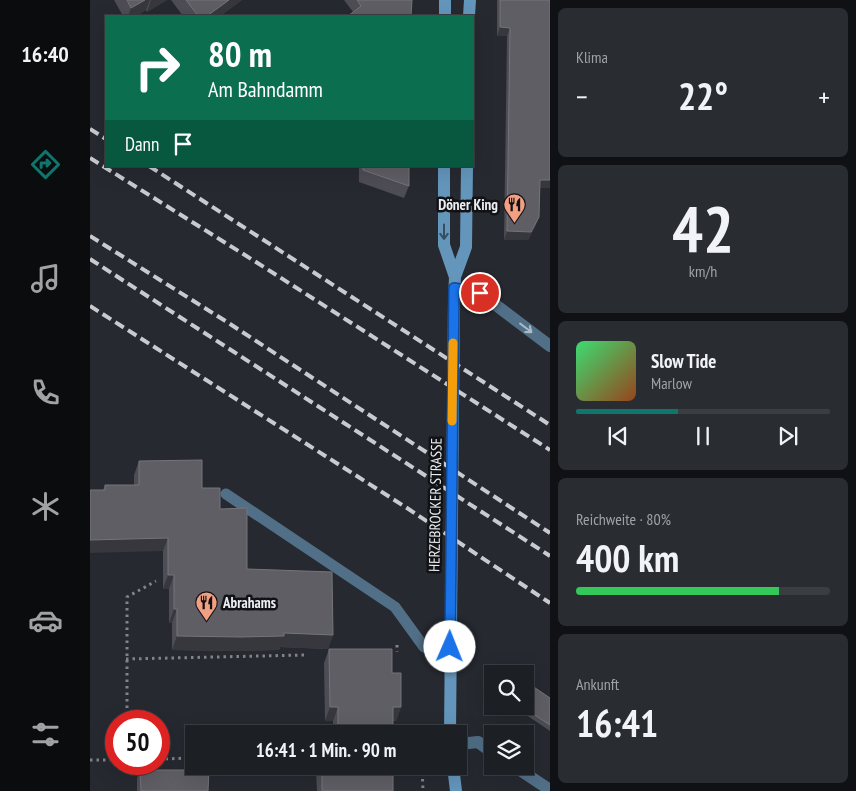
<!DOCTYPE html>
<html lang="de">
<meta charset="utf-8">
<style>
:root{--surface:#1c1f24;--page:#292c31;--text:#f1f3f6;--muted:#a0a2a6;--line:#3a3d41;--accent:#0f766e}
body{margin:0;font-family:"PT Sans Narrow",sans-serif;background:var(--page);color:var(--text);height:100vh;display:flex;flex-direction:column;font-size:19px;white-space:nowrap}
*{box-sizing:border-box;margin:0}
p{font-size:16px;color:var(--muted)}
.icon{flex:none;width:28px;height:28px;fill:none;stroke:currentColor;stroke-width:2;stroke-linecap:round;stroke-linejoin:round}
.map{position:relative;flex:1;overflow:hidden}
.side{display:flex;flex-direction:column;gap:8px;padding:8px;background:#0f1114;width:306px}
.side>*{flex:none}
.top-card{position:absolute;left:15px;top:15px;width:369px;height:152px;border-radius:0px;box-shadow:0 5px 20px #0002,0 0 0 1px var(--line);background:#0b6e4f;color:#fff;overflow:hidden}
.fabs{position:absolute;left:394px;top:665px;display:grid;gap:10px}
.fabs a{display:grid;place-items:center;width:50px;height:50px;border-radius:0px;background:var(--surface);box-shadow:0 5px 20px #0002,0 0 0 1px var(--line);font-size:25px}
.speed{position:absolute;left:15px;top:710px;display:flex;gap:10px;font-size:25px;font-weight:700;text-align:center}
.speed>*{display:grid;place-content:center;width:65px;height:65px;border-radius:50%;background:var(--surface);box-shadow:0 5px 20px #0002,0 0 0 1px var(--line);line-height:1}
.speed .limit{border:8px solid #d22;background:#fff;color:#111}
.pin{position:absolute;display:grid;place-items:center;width:42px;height:42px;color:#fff;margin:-21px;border:2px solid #fff;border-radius:50%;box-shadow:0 1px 5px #0007}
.me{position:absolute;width:55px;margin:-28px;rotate:1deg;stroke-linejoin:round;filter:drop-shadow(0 0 4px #0008)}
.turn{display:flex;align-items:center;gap:18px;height:105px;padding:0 20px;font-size:22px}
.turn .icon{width:65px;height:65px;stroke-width:2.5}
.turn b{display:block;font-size:35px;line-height:42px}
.then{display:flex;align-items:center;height:48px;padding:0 20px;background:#0003;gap:10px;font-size:19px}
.big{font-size:38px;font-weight:700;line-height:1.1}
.side .card{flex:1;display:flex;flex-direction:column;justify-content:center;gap:8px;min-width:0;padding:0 18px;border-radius:8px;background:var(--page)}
.side .dial{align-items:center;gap:0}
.dial b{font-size:65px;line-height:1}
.song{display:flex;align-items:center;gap:15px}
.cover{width:60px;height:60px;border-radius:8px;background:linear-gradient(135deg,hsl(140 70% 55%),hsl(20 70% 35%))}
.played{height:5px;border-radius:2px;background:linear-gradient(90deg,var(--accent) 40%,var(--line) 40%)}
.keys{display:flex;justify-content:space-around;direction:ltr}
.heat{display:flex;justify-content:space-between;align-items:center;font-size:28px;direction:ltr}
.charge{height:8px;border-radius:4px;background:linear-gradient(90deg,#34c759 80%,var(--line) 0)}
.trip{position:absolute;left:95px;top:725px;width:282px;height:50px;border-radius:0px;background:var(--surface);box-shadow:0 5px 20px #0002,0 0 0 1px var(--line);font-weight:700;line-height:50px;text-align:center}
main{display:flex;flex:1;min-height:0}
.menu{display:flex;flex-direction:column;width:90px;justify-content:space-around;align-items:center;background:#0b0c0e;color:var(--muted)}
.menu .icon{width:35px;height:35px}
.menu .selected{color:var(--accent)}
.menu b{font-size:22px;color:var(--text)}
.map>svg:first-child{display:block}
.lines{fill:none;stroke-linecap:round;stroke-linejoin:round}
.path{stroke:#82848a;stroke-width:3;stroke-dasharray:2.5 4;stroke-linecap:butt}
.lane{stroke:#516f87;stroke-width:11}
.street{stroke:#516f87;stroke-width:12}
.secondary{stroke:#6496bc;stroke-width:12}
.rail{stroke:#c8cace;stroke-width:4;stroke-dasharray:10 5;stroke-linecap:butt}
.wall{fill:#4e4c54}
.shaded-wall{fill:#37373e}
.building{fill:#5f5e65;stroke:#75747b}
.oneway{stroke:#364d60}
.oneway2{stroke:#aebbc7}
.route-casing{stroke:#114b97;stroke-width:12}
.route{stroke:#1a73e8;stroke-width:9}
.slow{stroke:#f59e0b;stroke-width:9}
.labels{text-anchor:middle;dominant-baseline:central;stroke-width:5;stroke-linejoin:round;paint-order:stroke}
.poi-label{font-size:15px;font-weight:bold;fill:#eceef2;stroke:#111215;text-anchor:end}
.street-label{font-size:15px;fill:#eceef2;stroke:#111215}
</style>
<main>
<nav class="menu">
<b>16:40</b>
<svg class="icon selected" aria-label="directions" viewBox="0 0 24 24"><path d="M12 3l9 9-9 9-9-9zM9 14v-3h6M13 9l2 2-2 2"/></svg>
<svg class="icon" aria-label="music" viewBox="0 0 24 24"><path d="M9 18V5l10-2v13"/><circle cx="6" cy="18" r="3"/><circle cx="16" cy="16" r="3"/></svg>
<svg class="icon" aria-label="phone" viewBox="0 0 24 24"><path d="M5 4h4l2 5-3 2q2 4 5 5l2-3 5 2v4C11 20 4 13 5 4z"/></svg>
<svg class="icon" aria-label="climate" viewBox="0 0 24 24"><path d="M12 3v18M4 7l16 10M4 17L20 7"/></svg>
<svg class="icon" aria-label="car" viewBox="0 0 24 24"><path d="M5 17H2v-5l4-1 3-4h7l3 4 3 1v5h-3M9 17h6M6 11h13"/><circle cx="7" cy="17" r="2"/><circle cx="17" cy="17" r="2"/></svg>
<svg class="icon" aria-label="filters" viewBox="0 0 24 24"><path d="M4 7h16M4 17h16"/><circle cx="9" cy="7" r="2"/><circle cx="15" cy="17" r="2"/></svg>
</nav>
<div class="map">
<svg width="460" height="791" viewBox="0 0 460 791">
<rect width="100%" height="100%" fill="#262930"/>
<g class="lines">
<g class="path">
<path d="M307,645v7"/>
<path d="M36,659l179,-4"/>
<path d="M37,721v-124l29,-16"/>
<path d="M69,759l35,-1"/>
<path d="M0,760h26"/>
<path d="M332,766l1,25"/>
</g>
<path class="lane" d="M136,494l169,113 29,40"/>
<g class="street">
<path d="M365,288l25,5 70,53"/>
<path d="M369,744l19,-2 14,10"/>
<path d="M424,766l36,24"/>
</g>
<g class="secondary">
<path d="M355,16v-16"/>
<path d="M379,16l1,-16"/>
<path d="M354,166v79l11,32"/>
<path d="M360,734l4,-433 1,-24 11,-30 1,-81"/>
<path d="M363,766l3,25"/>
</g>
<g class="rail">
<path d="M0,129l16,10"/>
<path d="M0,158l166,104 294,188"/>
<path d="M59,166l401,259"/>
<path d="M0,236l137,86 323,211"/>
<path d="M0,259l460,297"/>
<path d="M0,306l317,202 143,95"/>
</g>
</g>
<g class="wall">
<path d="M24,0h53l-20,12 -1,-2 -10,6h-13z"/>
<path d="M81,0h71l-22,16h-37z"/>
<path d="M254,0h68l-59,12z"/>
<path d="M407,0h53l-10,188 -4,37 -8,15h-24l3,-204h-10z"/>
<path d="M269,166h50v20l-5,12 -45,-16z"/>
<path d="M49,461l63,27 18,21 27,60 86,66 -5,14 -48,-2 -1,3 -43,1 -64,-1v-27h-3v-34h-6v-38l-60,-61 2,-5h29v-10z"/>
<path d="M239,649l63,24 9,34 -5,14h-3v13h-60v-13h-8l-1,-58z"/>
<path d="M460,698v33l-37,-25h12z"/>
<path d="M228,766h75v25h-76l-1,-19z"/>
<path d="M50,770l68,21h-71v-13z"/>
</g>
<g class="shaded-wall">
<path d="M55,0h5l-4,10 -10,6h-8l3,-8z"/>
<path d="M61,0h16l-20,12z"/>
<path d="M139,0h13l-22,16h-13z"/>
<path d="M410,27l10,1 -3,8h-10z"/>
<path d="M450,180h10v8h-13z"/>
<path d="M449,217l-3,8 -8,15h-24l3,-9z"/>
<path d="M78,538l-5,13 -73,2v-13z"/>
<path d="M78,575h6l-5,14h-6z"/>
<path d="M84,609h3l-5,14h-3z"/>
<path d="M194,633l49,2 -5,14 -48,-2 -1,3 -43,1 -64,-1 5,-14z"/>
<path d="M240,707h8l-5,14h-8z"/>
<path d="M303,707h8l-5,14 -8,-1z"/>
</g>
<g class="building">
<path d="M37,0h18l-14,8z"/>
<path d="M96,0h43l-22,16h-9z"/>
<path d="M267,0h55l-1,16h-63l13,-10z"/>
<path d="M410,0h50v180h-10l-1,37 -8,15 -24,-1 3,-203 -10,-1z"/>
<path d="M273,166h46v20l-46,-16z"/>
<path d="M112,460v28h18v21l27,-1v61l85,3 1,63 -49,-2v3l-43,1 -64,-1v-27h-3v-34h-6v-37l-78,2v-50h15v-5h34v-24z"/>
<path d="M239,649h63v24h9v34h-8v27h-55v-27h-8z"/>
<path d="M435,681l25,17v27l-29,-19h4z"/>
<rect x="232" y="766" width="71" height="25"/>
<path d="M50,770h69l-1,21h-67z"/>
</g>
<defs><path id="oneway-shaft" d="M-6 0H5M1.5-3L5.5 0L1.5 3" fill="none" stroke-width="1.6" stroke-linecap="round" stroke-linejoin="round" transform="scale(1.25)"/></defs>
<use class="oneway" href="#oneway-shaft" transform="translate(354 232) rotate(90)"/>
<use class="oneway2" href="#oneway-shaft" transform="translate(436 328) rotate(37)"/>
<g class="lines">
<defs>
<path id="route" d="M360,647l4,-359 26,5"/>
</defs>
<use href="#route" class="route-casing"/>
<use href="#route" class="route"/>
<path class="slow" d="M362,421l1,-78"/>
</g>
<defs>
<symbol id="restaurant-pin" viewBox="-11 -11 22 30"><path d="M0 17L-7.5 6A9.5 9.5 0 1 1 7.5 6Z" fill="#f39f82" stroke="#111215"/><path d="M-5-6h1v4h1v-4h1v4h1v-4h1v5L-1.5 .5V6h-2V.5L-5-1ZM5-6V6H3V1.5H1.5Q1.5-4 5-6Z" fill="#111"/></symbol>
</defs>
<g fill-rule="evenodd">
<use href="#restaurant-pin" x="412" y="192" width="25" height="34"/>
<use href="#restaurant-pin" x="104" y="590" width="25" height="34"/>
</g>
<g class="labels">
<g class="poi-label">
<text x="408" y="204">Döner King</text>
<text x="133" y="602" text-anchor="start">Abrahams</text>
</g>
<g class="street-label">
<text transform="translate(345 505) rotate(-89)">HERZEBROCKER STRASSE</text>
</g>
</g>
</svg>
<div class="fabs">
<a><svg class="icon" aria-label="search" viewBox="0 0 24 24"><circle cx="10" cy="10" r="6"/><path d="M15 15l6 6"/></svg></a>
<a><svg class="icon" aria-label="layers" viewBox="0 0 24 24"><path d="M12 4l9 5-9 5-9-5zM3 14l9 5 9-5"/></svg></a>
</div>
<div class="speed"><div class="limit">50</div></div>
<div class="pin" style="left:390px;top:293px;background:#d93025"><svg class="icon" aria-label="arrive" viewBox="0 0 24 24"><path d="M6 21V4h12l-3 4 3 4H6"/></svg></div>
<svg class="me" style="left:360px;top:647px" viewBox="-20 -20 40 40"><circle r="19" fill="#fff"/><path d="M0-13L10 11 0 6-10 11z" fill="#1a73e8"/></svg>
<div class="trip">16:41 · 1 Min. · 90 m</div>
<div class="top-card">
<div class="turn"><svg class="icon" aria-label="right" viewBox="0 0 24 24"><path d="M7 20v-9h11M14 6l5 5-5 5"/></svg><div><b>80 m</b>Am Bahndamm</div></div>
<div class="then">Dann<svg class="icon" aria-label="arrive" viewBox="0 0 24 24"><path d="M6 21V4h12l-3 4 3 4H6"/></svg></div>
</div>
</div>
<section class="side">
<div class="card"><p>Klima</p>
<div class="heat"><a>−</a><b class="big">22°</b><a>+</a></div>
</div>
<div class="card dial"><b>42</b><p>km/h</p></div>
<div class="card">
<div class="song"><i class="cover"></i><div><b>Slow Tide</b><p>Marlow</p></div></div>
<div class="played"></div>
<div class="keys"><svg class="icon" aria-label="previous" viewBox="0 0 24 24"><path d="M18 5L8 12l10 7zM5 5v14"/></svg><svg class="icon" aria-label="pause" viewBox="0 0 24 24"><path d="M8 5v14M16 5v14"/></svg><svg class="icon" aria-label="next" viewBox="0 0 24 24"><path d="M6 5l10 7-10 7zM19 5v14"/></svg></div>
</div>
<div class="card"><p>Reichweite · 80%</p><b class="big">400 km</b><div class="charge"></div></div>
<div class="card"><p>Ankunft</p><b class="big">16:41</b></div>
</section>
</main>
